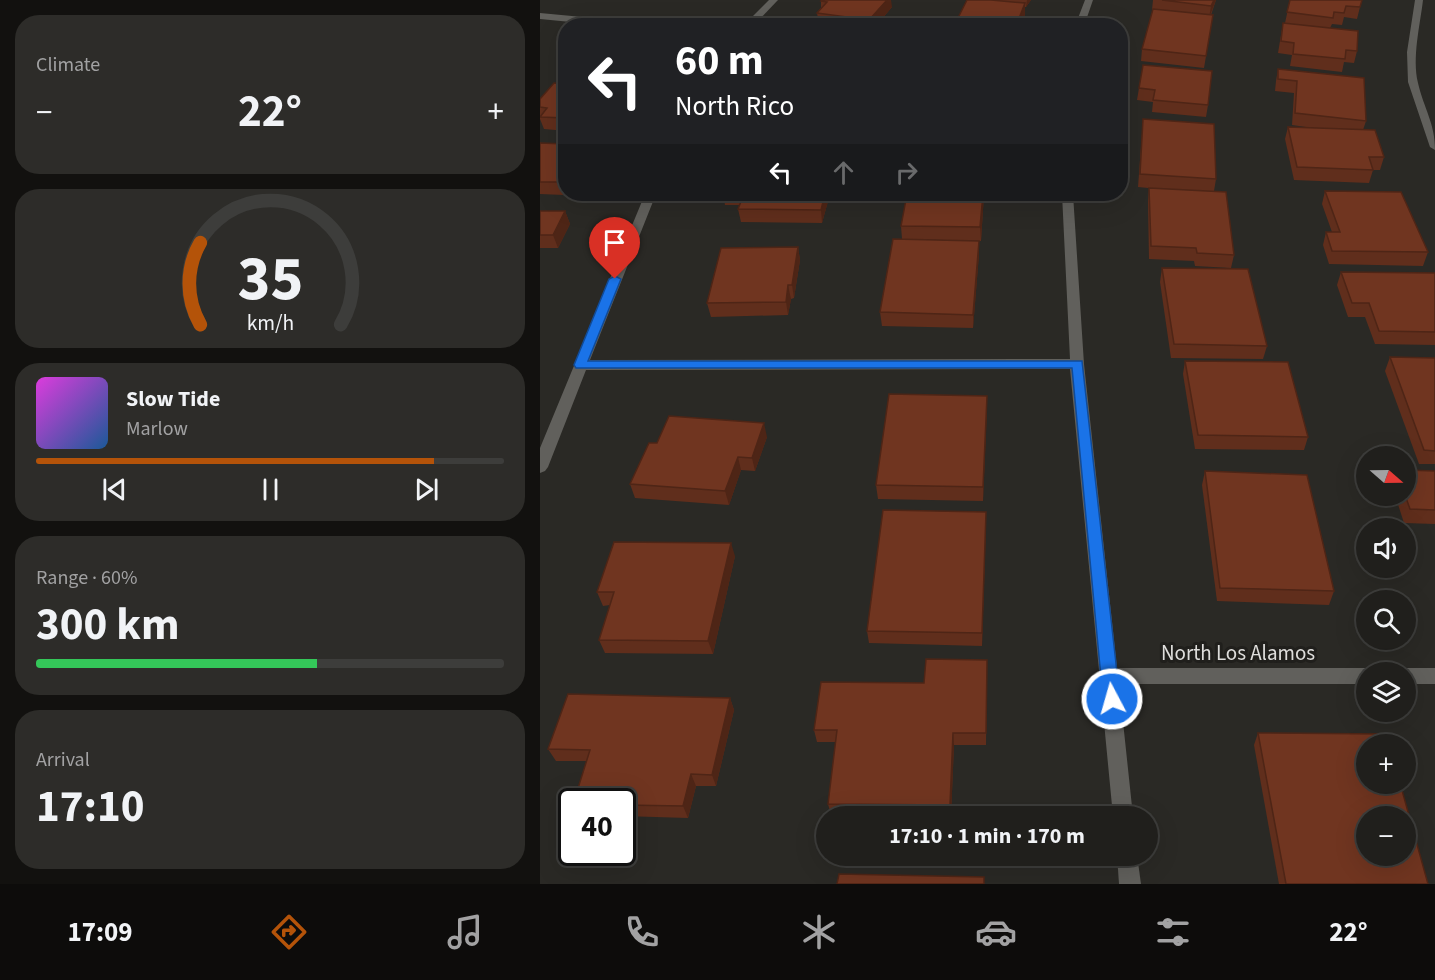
<!DOCTYPE html>
<meta charset="utf-8">
<style>
:root{--surface:#201f1c;--page:#2d2c29;--text:#f1f3f6;--muted:#a2a2a3;--line:#3d3d3b;--accent:#b45309}
body{margin:0;font-family:"Source Sans 3",sans-serif;background:var(--page);color:var(--text);height:100vh;display:flex;flex-direction:column;font-size:22px;white-space:nowrap}
*{box-sizing:border-box;margin:0}
p{font-size:20px;color:var(--muted)}
.icon{flex:none;width:33px;height:33px;fill:none;stroke:currentColor;stroke-width:2;stroke-linecap:round;stroke-linejoin:round}
.map{position:relative;flex:1;overflow:hidden}
.side{display:flex;flex-direction:column;gap:15px;padding:15px;background:#12110f;width:540px}
.side>*{flex:none}
.banner{position:absolute;left:18px;top:18px;width:570px;height:183px;border-radius:24px;box-shadow:0 6px 24px #0002,0 0 0 2px var(--line);background:#202124;color:#fff;overflow:hidden}
.needle{width:39px;rotate:110deg}
.buttons{position:absolute;left:816px;top:446px;display:grid;gap:12px}
.buttons a{display:grid;place-items:center;width:60px;height:60px;border-radius:50%;background:var(--surface);box-shadow:0 6px 24px #0002,0 0 0 2px var(--line);font-size:30px}
.speed{position:absolute;left:18px;top:788px;display:flex;gap:12px;font-size:30px;font-weight:700;text-align:center}
.speed>*{display:grid;place-content:center;width:78px;height:78px;border-radius:50%;background:var(--surface);box-shadow:0 6px 24px #0002,0 0 0 2px var(--line);line-height:1}
.speed .limit{border:3px solid #111;border-radius:9px;background:#fff;color:#111}
.pin{position:absolute;display:grid;place-items:center;width:51px;height:51px;color:#fff;margin:-62px -26px;border-radius:50% 50% 50% 0;rotate:-45deg;box-shadow:0 0 6px #0007}
.pin .icon{rotate:45deg}
.me{position:absolute;width:66px;margin:-33px;rotate:354deg;stroke-linejoin:round;filter:drop-shadow(0 0 4px #0008)}
.turn{display:flex;align-items:center;gap:21px;height:126px;padding:0 18px;font-size:27px}
.turn .icon{width:78px;height:78px;stroke-width:2.5}
.turn b{display:block;font-size:42px;line-height:51px}
.lanes{display:flex;align-items:center;height:57px;padding:0 18px;background:#0003;justify-content:center;gap:30px;direction:ltr}
.lanes .off{opacity:.35}
.big{font-size:45px;font-weight:700;line-height:1.1}
.side .card{flex:1;display:flex;flex-direction:column;justify-content:center;gap:9px;min-width:0;padding:0 21px;border-radius:24px;background:var(--page)}
.side .dial{align-items:center;gap:0}
.dial svg{height:156px;overflow:visible;fill:none;stroke:var(--line);stroke-width:7;stroke-linecap:round;text-anchor:middle}
.dial text{fill:var(--text);stroke:none}
.song{display:flex;align-items:center;gap:18px}
.cover{width:72px;height:72px;border-radius:9px;background:linear-gradient(135deg,hsl(300 70% 55%),hsl(210 70% 35%))}
.played{height:6px;border-radius:3px;background:linear-gradient(90deg,var(--accent) 85%,var(--line) 85%)}
.keys{display:flex;justify-content:space-around;direction:ltr}
.heat{display:flex;justify-content:space-between;align-items:center;font-size:33px;direction:ltr}
.charge{height:9px;border-radius:4px;background:linear-gradient(90deg,#34c759 60%,var(--line) 0)}
.trip{position:absolute;left:276px;top:806px;width:342px;height:60px;border-radius:30px;background:var(--surface);box-shadow:0 6px 24px #0002,0 0 0 2px var(--line);font-weight:700;line-height:60px;text-align:center}
.dock{display:flex;height:96px;justify-content:space-around;align-items:center;background:#0d0c0b;color:var(--muted)}
.dock .icon{width:42px;height:42px}
.dock .active{color:var(--accent)}
.dock b{font-size:27px;color:var(--text)}
main{display:flex;flex:1;min-height:0}
.map>svg:first-child{display:block}
.lines{fill:none;stroke-linecap:round;stroke-linejoin:round}
.minor{fill:#61605c;fill-rule:evenodd}
.wall{fill:#602e1c}
.shaded-wall{fill:#4e2516}
.building{fill:#703520;stroke:#4e2516;stroke-width:1.5;fill-rule:evenodd}
.route{fill:#1a73e8;stroke:#114b97;stroke-width:1.5}
.labels{text-anchor:middle;dominant-baseline:central;stroke-width:6;stroke-linejoin:round;paint-order:stroke}
.near-street-label{font-size:21px;fill:#dedddb;stroke:#201f1c}
</style>
<main>
<section class="side">
<div class="card"><p>Climate</p>
<div class="heat"><a>−</a><b class="big">22°</b><a>+</a></div>
</div>
<div class="card dial"><svg viewBox="0 0 100 80">
<path d="M14 69A42 42 0 1 1 86 69"/>
<path d="M14 69A42 42 0 0 1 14 27" stroke="#b45309"/>
<text x="50" y="56" font-size="32" font-weight="700">35</text>
<text x="50" y="72" font-size="11">km/h</text>
</svg></div>
<div class="card">
<div class="song"><i class="cover"></i><div><b>Slow Tide</b><p>Marlow</p></div></div>
<div class="played"></div>
<div class="keys"><svg class="icon" aria-label="previous" viewBox="0 0 24 24"><path d="M18 5L8 12l10 7zM5 5v14"/></svg><svg class="icon" aria-label="pause" viewBox="0 0 24 24"><path d="M8 5v14M16 5v14"/></svg><svg class="icon" aria-label="next" viewBox="0 0 24 24"><path d="M6 5l10 7-10 7zM19 5v14"/></svg></div>
</div>
<div class="card"><p>Range · 60%</p><b class="big">300 km</b><div class="charge"></div></div>
<div class="card"><p>Arrival</p><b class="big">17:10</b></div>
</section>
<div class="map">
<svg width="895" height="884" viewBox="0 0 895 884">
<rect width="100%" height="100%" fill="#2a2925"/>
<g class="lines">
<g class="minor">
<path d="M229,0h9l-25,26h-10z"/>
<path d="M545,0h8l-9,26h-9z"/>
<path d="M875,0h8c-3,26 -11,57 -5,83 6,26 17,40 17,67l-5,-3 -22,-65 -1,-30z"/>
<path d="M0,13l106,10 4,3h-38l-72,-7z"/>
<path d="M105,194h11l-66,166 480,-1 -8,-165h11l11,170 33,304h249l7,4h-7v12h-247l14,132h-20l-43,-447 -484,1 -38,97 -3,4 -5,2v-25z"/>
<path d="M866,668h29v16h-29v-12h-7z"/>
<path d="M577,855h20l4,29h-22z"/>
</g>
</g>
<g class="wall">
<path d="M427,0h64l-5,7h-1v7l-4,12h-67z"/>
<path d="M613,0h63l-5,15h2l-9,53 -63,-7 1,-12 11,-38 -1,-1z"/>
<path d="M750,0l70,7 -3,12 -13,-2 -2,8 -10,-1 -2,4 27,23 -3,12 -10,-1 -2,10 -52,-6 2,-11 -14,-2 5,-30h2z"/>
<path d="M281,1l71,6 -16,19h-51l-6,-1 -2,-12 4,-5z"/>
<path d="M603,65l65,40 -2,12 -54,-5 1,-10 -16,-2 2,-12z"/>
<path d="M738,69l88,52 -3,9 21,27 -4,13h-7l-4,13 -75,-3 -9,-41 3,-12 25,1 -21,-3 2,-32 -19,-2 1,-10z"/>
<path d="M26,84v47l-22,-2 -4,-10v-20z"/>
<path d="M603,119l73,60 -2,12 20,64 -3,13 -36,-2 -1,-5 -45,-2 -1,-58 1,-13 10,1 -21,-2z"/>
<path d="M0,143l26,1v48l-2,3 -24,-1z"/>
<path d="M785,191l103,61 -5,14 -94,-2 -6,-19 3,-13h6l-10,-28z"/>
<path d="M183,194h107l-8,29 -81,-1 -3,-13 2,-4h-15z"/>
<path d="M367,194h77l-3,47 -74,-2 72,15 -6,74 -91,-2 -2,-14 22,-73 -1,-13z"/>
<path d="M0,211h25l5,13 -12,24h-18z"/>
<path d="M258,247l2,13 -6,38 -3,1 -3,16 -77,2 -4,-14z"/>
<path d="M622,268l105,78 -4,13 -92,-1 -11,-76z"/>
<path d="M801,272l94,1v72l-60,-1 -10,-27h-17l-11,-32z"/>
<path d="M850,357l45,1v106h-16l-34,-93z"/>
<path d="M645,361l123,76 -4,13 -109,-1 -12,-75z"/>
<path d="M447,396l-4,105 -105,-2 -2,-14z"/>
<path d="M227,437l-12,34 -14,-1 -12,35 -94,-7 -5,-14 27,-41z"/>
<path d="M665,471l129,120 -5,14 -112,-4 -15,-116z"/>
<path d="M895,471v53l-31,-1 -9,-28h11z"/>
<path d="M446,512l-4,134 -113,-3 -2,-12z"/>
<path d="M195,556l-22,98 -108,-1 -6,-13 11,-35 -7,1 -6,-14z"/>
<path d="M447,660l-1,85h-32l-3,71 -120,-1 -3,-11 8,-62h-19l-3,-12 110,-47z"/>
<path d="M190,698l4,12 -18,76h-20l-8,32 -66,-2v-15l-36,-40h-30l-8,-12z"/>
<path d="M718,733l170,151h-149l-25,-139z"/>
</g>
<g class="shaded-wall">
<path d="M347,0h4l1,7 -16,19h-6l-1,-6z"/>
<path d="M487,0h4l-5,7z"/>
<path d="M674,0h2l-7,18 2,-12z"/>
<path d="M485,3v11l-4,12h-5z"/>
<path d="M26,171v21l-2,3 -5,-13z"/>
<path d="M285,194h5l-8,29 -1,-13z"/>
<path d="M443,194h1l-3,47 -1,-14z"/>
<path d="M25,211l5,13 -12,24 -5,-13z"/>
<path d="M439,241v13l-6,74v-13z"/>
<path d="M258,247l2,13 -6,38 -2,-13z"/>
<path d="M248,285l3,14 -3,16 -2,-13z"/>
<path d="M447,396v14l-4,91v-14z"/>
<path d="M224,423l3,14 -12,34 -3,-13z"/>
<path d="M198,457l3,13 -12,35 -4,-14z"/>
<path d="M446,512v14l-4,120v-13z"/>
<path d="M191,543l4,13 -22,98 -5,-13z"/>
<path d="M190,698l4,12 -18,76 -4,-11z"/>
<path d="M413,733l1,12 -3,71 -1,-11z"/>
<path d="M151,774l5,12 -8,32 -5,-12z"/>
</g>
<g class="building">
<path d="M282,0h65l-18,20 -52,-7 10,-11 -6,-1z"/>
<path d="M427,0h24l34,3 -9,23h-62z"/>
<path d="M622,0h52l-3,6z"/>
<path d="M750,0h72l-2,7 -14,-1 -2,7 -10,-1 -1,6 -46,-6z"/>
<path d="M613,9l60,6 -7,41 -64,-7z"/>
<path d="M743,23l75,8 -1,20 -11,-1 -1,9 -52,-5 1,-11 -13,-2z"/>
<path d="M603,65l69,6 -4,34 -55,-5 2,-10 -16,-2z"/>
<path d="M738,69l86,9 2,43 -71,-8 2,-32 -19,-2z"/>
<path d="M14,83l12,1v34l-26,-1 7,-9 -7,-1v-8z"/>
<path d="M603,119l71,5 2,55 -76,-5z"/>
<path d="M748,127l87,3 9,27h-15l4,13 -76,-3z"/>
<path d="M0,143l26,1v27l-7,11h-19z"/>
<path d="M609,188l77,4 8,63 -37,-2 -1,-5 -45,-2z"/>
<path d="M785,191l76,1 27,60 -96,-1 -6,-19h14z"/>
<path d="M204,194h81l-4,16 -83,-1z"/>
<path d="M367,194h76l-3,33 -79,-1z"/>
<path d="M0,211h25l-12,24h-13z"/>
<path d="M353,239l86,2 -6,74 -93,-3z"/>
<path d="M258,247l-6,38h-4l-2,17 -79,1 14,-55z"/>
<path d="M622,268l86,1 19,77 -93,-2z"/>
<path d="M801,272l94,1v59l-56,-1 -10,-28h-17z"/>
<path d="M850,357l45,1v93l-11,-1z"/>
<path d="M645,361l103,1 20,75 -110,-2z"/>
<path d="M349,394l98,2 -4,91 -107,-2z"/>
<path d="M129,416l95,7 -12,35 -14,-1 -13,34 -95,-7 19,-41h8z"/>
<path d="M866,470l29,1v39l-25,-1 -5,-14z"/>
<path d="M665,471l102,4 27,116 -114,-3z"/>
<path d="M343,510l103,2 -4,121 -115,-2z"/>
<path d="M74,542l117,1 -23,98 -109,-1 15,-48h-17z"/>
<path d="M386,659l61,1 -1,73h-33l-3,72 -122,-1 9,-74h-23l7,-48 103,1z"/>
<path d="M28,694l162,4 -18,77 -21,-1 -8,32 -61,-1v-4h-48l16,-51 -42,-1z"/>
<path d="M718,733l128,1 3,10h-23v39h34l28,101h-142zM826,816h40v39h-40z"/>
<path d="M299,874l145,3v7h-147z"/>
</g>
<path class="route" d="M75,276l6,3 -33,82h494l38,338 -2,5 -6,3 -6,-3 -3,-5 -31,-331h-496l-2,-3 35,-86z"/>
<g class="labels">
<g class="near-street-label">
<text x="698" y="653">North Los Alamos</text>
</g>
</g>
</svg>
<div class="buttons">
<a><svg class="needle" viewBox="-14 -14 28 28"><path d="M0-13l5 13h-10z" fill="#e53935"/><path d="M0 13l5-13h-10z" fill="#a2a2a3"/></svg></a>
<a><svg class="icon" aria-label="sound" viewBox="0 0 24 24"><path d="M4 9h4l5-4v14l-5-4H4zM17 9q2 3 0 6"/></svg></a>
<a><svg class="icon" aria-label="search" viewBox="0 0 24 24"><circle cx="10" cy="10" r="6"/><path d="M15 15l6 6"/></svg></a>
<a><svg class="icon" aria-label="layers" viewBox="0 0 24 24"><path d="M12 4l9 5-9 5-9-5zM3 14l9 5 9-5"/></svg></a>
<a>+</a>
<a>−</a>
</div>
<div class="speed"><div class="limit">40</div></div>
<div class="pin" style="left:75px;top:279px;background:#d93025"><svg class="icon" aria-label="arrive" viewBox="0 0 24 24"><path d="M6 21V4h12l-3 4 3 4H6"/></svg></div>
<svg class="me" style="left:572px;top:699px" viewBox="-20 -20 40 40"><circle r="17" fill="#1a73e8" stroke="#fff" stroke-width="3"/><path d="M0-11L8 9 0 5-8 9z" fill="#fff"/></svg>
<div class="trip">17:10 · 1 min · 170 m</div>
<div class="banner">
<div class="turn"><svg class="icon" aria-label="left" viewBox="0 0 24 24"><path d="M17 20v-9H6M10 6l-5 5 5 5"/></svg><div><b>60 m</b>North Rico</div></div>
<div class="lanes"><svg class="icon" aria-label="left" viewBox="0 0 24 24"><path d="M17 20v-9H6M10 6l-5 5 5 5"/></svg><svg class="icon off" aria-label="ahead" viewBox="0 0 24 24"><path d="M12 20V5M6 11l6-6 6 6"/></svg><svg class="icon off" aria-label="right" viewBox="0 0 24 24"><path d="M7 20v-9h11M14 6l5 5-5 5"/></svg></div>
</div>
</div>
</main>
<nav class="dock">
<b>17:09</b>
<svg class="icon active" aria-label="directions" viewBox="0 0 24 24"><path d="M12 3l9 9-9 9-9-9zM9 14v-3h6M13 9l2 2-2 2"/></svg>
<svg class="icon" aria-label="music" viewBox="0 0 24 24"><path d="M9 18V5l10-2v13"/><circle cx="6" cy="18" r="3"/><circle cx="16" cy="16" r="3"/></svg>
<svg class="icon" aria-label="phone" viewBox="0 0 24 24"><path d="M5 4h4l2 5-3 2q2 4 5 5l2-3 5 2v4C11 20 4 13 5 4z"/></svg>
<svg class="icon" aria-label="climate" viewBox="0 0 24 24"><path d="M12 3v18M4 7l16 10M4 17L20 7"/></svg>
<svg class="icon" aria-label="car" viewBox="0 0 24 24"><path d="M5 17H2v-5l4-1 3-4h7l3 4 3 1v5h-3M9 17h6M6 11h13"/><circle cx="7" cy="17" r="2"/><circle cx="17" cy="17" r="2"/></svg>
<svg class="icon" aria-label="filters" viewBox="0 0 24 24"><path d="M4 7h16M4 17h16"/><circle cx="9" cy="7" r="2"/><circle cx="15" cy="17" r="2"/></svg>
<b>22°</b>
</nav>
